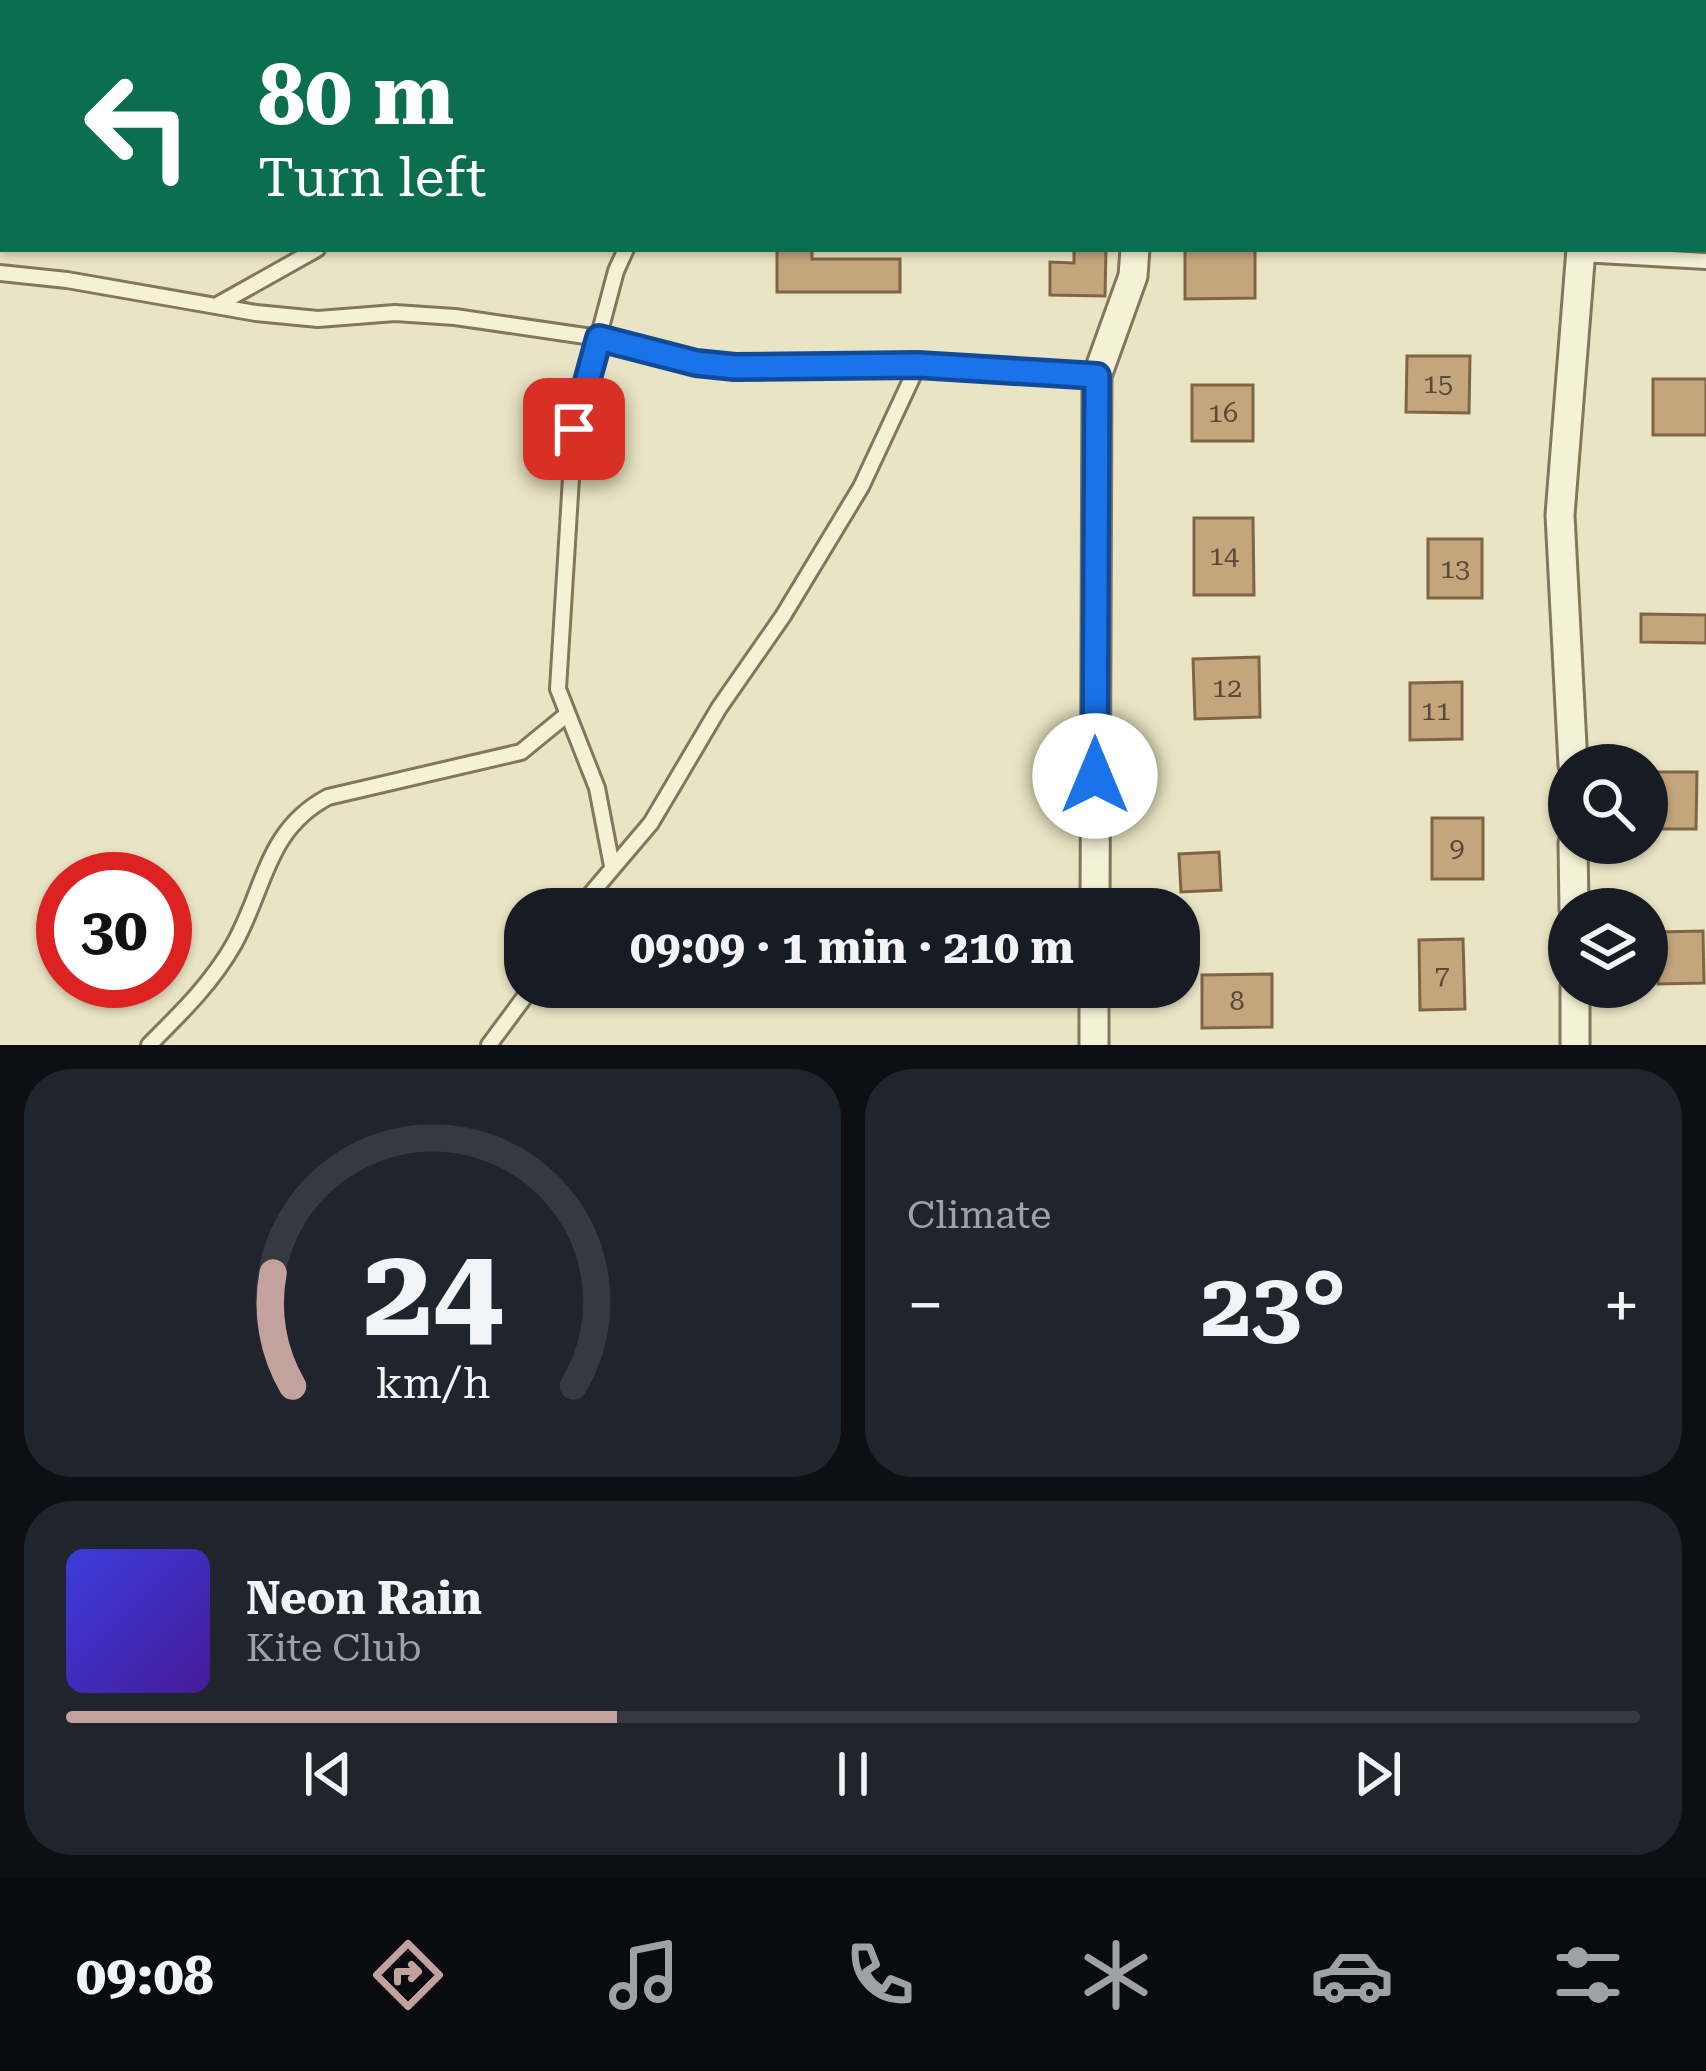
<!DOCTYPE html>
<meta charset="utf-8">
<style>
:root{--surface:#171b24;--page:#20242c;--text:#f1f3f6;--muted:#9ea1a6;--line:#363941;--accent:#c3a29e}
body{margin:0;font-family:"Roboto Serif",serif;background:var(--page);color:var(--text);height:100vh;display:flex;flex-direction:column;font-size:45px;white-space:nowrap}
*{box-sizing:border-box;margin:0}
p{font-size:39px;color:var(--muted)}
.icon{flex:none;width:66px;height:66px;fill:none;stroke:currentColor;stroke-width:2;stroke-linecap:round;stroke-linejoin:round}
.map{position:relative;height:1045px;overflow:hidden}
.sheet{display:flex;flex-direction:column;gap:24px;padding:24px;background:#0d0f14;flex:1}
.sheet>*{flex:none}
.banner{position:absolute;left:0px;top:0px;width:1707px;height:252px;box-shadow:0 3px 9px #0004;background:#0b6e4f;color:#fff;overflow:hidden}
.controls{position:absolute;left:1548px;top:744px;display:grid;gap:24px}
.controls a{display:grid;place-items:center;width:120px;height:120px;border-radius:50%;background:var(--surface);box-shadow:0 3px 9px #0004;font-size:60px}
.speed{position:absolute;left:36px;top:852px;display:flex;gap:24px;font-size:60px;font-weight:700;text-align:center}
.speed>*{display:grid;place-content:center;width:156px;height:156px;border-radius:50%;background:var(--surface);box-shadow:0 3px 9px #0004;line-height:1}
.speed .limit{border:18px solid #d22;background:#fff;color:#111}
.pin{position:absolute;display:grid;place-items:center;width:102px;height:102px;color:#fff;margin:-51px;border-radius:24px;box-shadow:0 6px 18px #0006}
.me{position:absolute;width:132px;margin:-66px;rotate:0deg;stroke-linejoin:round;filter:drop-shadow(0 0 9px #0008)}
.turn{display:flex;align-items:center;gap:42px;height:252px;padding:0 60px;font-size:54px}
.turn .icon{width:156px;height:156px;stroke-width:2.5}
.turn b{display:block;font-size:84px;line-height:102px}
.big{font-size:90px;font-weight:700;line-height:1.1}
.sheet .widget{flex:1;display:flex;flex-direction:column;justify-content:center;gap:18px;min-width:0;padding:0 42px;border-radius:48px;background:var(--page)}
.sheet .dial{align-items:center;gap:0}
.dial svg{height:312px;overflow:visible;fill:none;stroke:var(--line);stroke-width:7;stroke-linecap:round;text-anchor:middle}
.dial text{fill:var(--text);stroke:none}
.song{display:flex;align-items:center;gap:36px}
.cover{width:144px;height:144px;border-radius:18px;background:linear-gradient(135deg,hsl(240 70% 55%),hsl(260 70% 35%))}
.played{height:12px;border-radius:6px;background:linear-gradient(90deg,var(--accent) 35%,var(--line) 35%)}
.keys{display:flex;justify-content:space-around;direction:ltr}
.heat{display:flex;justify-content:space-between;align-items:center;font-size:66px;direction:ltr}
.sheet .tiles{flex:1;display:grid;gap:24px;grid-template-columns:1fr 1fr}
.widget:last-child{grid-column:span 2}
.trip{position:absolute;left:504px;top:888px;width:696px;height:120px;border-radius:48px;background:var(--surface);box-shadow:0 3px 9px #0004;font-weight:700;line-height:120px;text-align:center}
.tabs{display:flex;height:192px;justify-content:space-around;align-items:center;background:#090b0e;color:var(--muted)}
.tabs .icon{width:84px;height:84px}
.tabs .on{color:var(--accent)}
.tabs b{font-size:54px;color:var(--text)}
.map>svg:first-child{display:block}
.building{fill:#c4a67d;stroke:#7f6544;stroke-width:3}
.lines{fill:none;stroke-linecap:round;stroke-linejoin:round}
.service-casing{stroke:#82765c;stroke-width:20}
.minor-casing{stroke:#82765c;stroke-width:33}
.service{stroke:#f5f1d6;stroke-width:14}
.minor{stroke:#f5f1d6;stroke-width:27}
.route-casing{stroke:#114b97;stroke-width:30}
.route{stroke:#1a73e8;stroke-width:21}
.labels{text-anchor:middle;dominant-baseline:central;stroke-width:12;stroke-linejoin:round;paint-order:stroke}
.number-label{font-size:27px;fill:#584a36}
</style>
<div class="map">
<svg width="1706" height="1045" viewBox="0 0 1706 1045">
<rect width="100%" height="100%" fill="#e9e4c4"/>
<g class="building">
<path d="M777,249h35v10h88v33h-123z"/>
<path d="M1074,249h32l-1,47 -55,-1v-33l24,1z"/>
<path d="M1185,249h70v49l-70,1z"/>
<path d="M1407,356h63l-1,57 -63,-1z"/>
<rect x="1653" y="379" width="53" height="56"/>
<rect x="1192" y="385" width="61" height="56"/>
<path d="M1194,518h59l1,77h-60z"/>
<rect x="1428" y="539" width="54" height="59"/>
<path d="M1641,614l65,1v28l-65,-1z"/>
<path d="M1259,657l1,60 -65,2 -2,-60z"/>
<path d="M1462,682v57l-52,1v-57z"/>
<path d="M1650,772h47l-1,57h-46z"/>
<rect x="1432" y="818" width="51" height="61"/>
<path d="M1219,852l2,38 -40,2 -2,-38z"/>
<path d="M1703,931l1,52 -46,1 -1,-52z"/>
<path d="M1463,939l2,70 -45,1 -1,-70z"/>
<path d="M1272,974v53l-70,1v-53z"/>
</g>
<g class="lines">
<defs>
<g id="service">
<path d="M714,3v-3"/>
<path d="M1581,254l125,7"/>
<path d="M0,273l67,7 189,33 62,6 77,-6 60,4 144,21 97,25 39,4 183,-2 179,11"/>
<path d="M219,304l98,-55"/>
<path d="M612,866l-15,-78 -39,-99 16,-260 42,-158 10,-22"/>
<path d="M578,909l73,-86 68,-115 64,-92 78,-129 57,-122"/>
<path d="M149,1045c32,-32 63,-62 85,-101 32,-58 32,-114 94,-147l193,-45 44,-36"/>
<path d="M489,1045l43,-58"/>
</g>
<g id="minor">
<path d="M1582,0v3"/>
<path d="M1573,765l-13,-250 21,-266"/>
<path d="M1573,843l1,66"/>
<path d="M1095,909l2,-533 36,-100 2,-27"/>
<path d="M1575,987v58"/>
<path d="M1094,1045v-58"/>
</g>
</defs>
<use href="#service" class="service-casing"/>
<use href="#minor" class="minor-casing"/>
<use href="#service" class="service"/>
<use href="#minor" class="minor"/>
</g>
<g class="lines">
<defs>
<path id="route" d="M574,429l25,-91 97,25 39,4 183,-2 179,11 -2,400"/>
</defs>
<use href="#route" class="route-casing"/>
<use href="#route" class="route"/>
</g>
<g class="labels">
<g class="number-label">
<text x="1438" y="384">15</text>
<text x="1223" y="413">16</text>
<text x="1224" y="556">14</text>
<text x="1455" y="569">13</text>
<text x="1227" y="688">12</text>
<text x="1436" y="711">11</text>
<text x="1457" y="848">9</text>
<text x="1442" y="975">7</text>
<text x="1237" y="1001">8</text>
</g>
</g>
</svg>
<div class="controls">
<a><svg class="icon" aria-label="search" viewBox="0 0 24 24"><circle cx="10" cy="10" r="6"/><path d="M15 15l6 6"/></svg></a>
<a><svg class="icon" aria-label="layers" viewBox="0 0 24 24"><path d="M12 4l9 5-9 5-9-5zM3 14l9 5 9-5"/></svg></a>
</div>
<div class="speed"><div class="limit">30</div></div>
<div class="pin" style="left:574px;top:429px;background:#d93025"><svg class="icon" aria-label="arrive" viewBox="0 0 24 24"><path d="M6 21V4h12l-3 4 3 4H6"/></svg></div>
<svg class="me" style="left:1095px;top:776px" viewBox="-20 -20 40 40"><circle r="19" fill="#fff"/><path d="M0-13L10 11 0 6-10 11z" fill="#1a73e8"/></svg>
<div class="trip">09:09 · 1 min · 210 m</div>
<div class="banner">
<div class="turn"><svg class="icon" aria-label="left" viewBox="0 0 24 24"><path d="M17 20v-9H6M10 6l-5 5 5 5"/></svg><div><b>80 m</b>Turn left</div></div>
</div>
</div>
<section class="sheet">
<div class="tiles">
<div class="widget dial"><svg viewBox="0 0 100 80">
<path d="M14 69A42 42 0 1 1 86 69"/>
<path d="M14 69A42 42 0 0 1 9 40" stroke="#c3a29e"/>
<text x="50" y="56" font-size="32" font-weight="700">24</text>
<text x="50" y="72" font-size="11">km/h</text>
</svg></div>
<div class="widget"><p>Climate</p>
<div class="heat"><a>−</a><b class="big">23°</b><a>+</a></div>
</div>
<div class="widget">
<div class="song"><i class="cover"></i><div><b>Neon Rain</b><p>Kite Club</p></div></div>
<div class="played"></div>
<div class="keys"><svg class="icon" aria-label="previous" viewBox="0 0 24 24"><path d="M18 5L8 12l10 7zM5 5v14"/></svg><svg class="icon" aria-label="pause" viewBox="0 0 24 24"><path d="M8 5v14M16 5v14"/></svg><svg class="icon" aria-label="next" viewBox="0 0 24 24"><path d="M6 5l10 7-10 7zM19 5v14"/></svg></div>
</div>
</div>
</section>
<nav class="tabs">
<b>09:08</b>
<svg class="icon on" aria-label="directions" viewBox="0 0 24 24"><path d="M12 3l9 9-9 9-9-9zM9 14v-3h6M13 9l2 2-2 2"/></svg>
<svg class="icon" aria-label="music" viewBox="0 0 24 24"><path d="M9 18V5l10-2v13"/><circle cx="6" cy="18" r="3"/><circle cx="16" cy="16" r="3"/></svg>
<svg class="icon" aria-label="phone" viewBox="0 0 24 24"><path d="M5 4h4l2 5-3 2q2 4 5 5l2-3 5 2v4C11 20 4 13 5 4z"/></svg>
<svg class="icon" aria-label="climate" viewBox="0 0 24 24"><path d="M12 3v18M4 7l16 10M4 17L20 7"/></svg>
<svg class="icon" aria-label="car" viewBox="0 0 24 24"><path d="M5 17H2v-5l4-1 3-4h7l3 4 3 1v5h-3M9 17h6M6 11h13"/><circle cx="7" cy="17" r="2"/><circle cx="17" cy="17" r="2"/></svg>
<svg class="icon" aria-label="filters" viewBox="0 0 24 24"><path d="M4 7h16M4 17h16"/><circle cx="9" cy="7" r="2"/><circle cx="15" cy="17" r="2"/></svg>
</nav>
